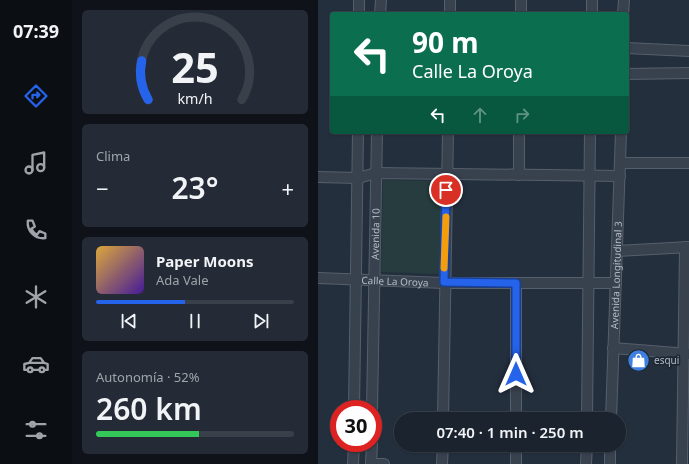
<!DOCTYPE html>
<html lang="es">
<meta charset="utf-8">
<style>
:root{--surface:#1b232e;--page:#242b36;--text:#f1f3f6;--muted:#a0a4aa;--line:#39404a;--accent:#2563eb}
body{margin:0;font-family:"Noto Sans",sans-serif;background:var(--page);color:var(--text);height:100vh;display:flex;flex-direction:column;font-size:15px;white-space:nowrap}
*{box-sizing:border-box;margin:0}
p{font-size:13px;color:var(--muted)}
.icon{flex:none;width:22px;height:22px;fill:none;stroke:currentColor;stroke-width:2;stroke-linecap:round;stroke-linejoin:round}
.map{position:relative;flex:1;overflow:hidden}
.sheet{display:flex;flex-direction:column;gap:10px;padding:10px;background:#0f1319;width:246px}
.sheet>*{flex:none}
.top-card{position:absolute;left:12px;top:12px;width:299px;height:122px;border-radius:4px;box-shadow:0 1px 3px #0004,0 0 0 1px var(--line);background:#0b6e4f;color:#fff;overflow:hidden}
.speed{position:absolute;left:12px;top:400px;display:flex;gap:8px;font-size:20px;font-weight:700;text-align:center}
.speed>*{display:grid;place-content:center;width:52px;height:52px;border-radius:50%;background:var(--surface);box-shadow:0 1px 3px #0004,0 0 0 1px var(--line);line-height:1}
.speed .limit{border:6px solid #d22;background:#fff;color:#111}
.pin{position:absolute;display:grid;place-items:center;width:34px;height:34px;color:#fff;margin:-17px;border:2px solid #fff;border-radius:50%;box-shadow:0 1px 4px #0007}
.me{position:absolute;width:44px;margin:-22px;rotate:0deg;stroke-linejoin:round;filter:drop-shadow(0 0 3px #0008)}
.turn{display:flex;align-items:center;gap:14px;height:84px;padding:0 16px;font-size:18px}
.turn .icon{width:52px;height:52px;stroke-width:2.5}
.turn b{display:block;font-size:28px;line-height:34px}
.lanes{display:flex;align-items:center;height:38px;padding:0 16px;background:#0003;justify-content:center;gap:20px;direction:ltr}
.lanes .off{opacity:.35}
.big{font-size:30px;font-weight:600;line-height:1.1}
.sheet .widget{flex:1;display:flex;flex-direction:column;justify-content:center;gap:6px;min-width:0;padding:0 14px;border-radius:6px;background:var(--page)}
.sheet .dial{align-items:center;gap:0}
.dial svg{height:104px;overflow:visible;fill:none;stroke:var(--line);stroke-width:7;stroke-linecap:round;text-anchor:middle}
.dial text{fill:var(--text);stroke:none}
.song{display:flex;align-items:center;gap:12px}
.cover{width:48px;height:48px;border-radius:6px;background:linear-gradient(135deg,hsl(40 70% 55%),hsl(260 70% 35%))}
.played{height:4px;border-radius:2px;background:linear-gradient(90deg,var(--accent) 45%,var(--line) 45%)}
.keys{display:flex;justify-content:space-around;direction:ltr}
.heat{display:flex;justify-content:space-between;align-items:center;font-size:22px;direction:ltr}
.charge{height:6px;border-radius:3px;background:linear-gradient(90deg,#34c759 52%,var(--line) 0)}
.trip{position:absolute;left:76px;top:412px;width:232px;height:40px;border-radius:20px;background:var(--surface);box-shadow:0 1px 3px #0004,0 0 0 1px var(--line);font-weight:600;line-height:40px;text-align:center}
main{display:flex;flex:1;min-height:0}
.menu{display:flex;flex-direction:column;width:72px;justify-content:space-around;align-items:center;background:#0b0e12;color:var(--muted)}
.menu .icon{width:28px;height:28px}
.menu .current{color:var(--accent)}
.menu b{font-size:18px;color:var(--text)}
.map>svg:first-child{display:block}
.green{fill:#263c3f}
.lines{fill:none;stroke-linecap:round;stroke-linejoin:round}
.minor-casing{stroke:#565f6c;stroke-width:12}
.minor{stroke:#38414e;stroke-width:10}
.route-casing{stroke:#184099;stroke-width:10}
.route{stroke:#2563eb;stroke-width:7}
.slow{stroke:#f59e0b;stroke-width:7}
.labels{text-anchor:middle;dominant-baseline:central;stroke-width:3.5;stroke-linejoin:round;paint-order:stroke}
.street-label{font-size:10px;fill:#b4bcc9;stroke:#1d2633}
.poi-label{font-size:10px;fill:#b4bcc9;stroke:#1d2633;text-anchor:start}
</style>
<main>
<nav class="menu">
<b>07:39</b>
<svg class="icon current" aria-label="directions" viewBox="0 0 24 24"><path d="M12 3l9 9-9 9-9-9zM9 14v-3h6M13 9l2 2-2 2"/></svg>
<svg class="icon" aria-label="music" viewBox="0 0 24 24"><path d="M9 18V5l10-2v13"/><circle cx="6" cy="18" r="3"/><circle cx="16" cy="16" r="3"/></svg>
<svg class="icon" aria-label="phone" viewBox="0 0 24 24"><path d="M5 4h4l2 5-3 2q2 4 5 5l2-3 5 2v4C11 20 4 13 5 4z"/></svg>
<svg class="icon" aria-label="climate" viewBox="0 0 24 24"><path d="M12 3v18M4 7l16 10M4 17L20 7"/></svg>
<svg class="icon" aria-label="car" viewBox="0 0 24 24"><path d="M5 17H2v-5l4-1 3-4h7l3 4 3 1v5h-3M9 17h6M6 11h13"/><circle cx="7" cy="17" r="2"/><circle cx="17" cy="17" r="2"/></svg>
<svg class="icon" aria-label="filters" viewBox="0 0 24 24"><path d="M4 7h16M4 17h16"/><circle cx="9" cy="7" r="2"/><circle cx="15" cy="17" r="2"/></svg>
</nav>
<section class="sheet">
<div class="widget dial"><svg viewBox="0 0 100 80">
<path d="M14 69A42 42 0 1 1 86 69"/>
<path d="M14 69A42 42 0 0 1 9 39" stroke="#2563eb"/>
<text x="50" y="56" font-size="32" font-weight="700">25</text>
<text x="50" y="72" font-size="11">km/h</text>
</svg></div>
<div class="widget"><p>Clima</p>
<div class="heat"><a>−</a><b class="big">23°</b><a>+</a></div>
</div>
<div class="widget">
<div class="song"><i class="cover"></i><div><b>Paper Moons</b><p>Ada Vale</p></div></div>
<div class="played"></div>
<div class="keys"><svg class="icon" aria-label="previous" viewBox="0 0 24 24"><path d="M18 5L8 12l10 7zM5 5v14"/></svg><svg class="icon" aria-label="pause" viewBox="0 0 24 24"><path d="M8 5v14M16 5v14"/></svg><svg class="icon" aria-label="next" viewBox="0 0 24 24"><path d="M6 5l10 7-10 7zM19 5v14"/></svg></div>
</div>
<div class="widget"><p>Autonomía · 52%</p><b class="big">260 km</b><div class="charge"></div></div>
</section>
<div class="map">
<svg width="371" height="464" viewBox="0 0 371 464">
<rect width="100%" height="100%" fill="#242f3e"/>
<path class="green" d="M65,180l59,1 -3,93 -58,-2z"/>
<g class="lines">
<defs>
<g id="minor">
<path d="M41,14v-14"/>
<path d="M62,14l1,-14"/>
<path d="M132,14v-14"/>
<path d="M203,14v-14"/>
<path d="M274,14v-14"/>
<path d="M305,14l1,-14"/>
<path d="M309,48l62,3"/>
<path d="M309,74l62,-1"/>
<path d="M302,163h69"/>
<path d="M201,175v-43"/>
<path d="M0,177l40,1 18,-5 244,3"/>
<path d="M299,251l72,-4"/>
<path id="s1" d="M0,278l126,5h172"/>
<path d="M198,283v136"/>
<path d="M295,348l76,6"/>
<path d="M36,409l4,-277"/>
<path id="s2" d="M54,409l5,-277"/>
<path d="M125,419l5,-287"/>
<path d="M269,419l3,-287"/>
<path id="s3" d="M293,419l10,-287"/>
<path d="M198,445v19"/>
<path d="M35,464l1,-21"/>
<path d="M53,464l1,-21"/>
<path d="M53,464h13"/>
<path d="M124,464l1,-19"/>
<path d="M268,464l1,-19"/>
<path d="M292,464v-19"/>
<path d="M364,464l3,-217"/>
</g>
</defs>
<use href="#minor" class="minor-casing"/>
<use href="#minor" class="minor"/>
</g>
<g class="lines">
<defs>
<path id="route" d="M128,190l-2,92 72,1v91"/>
</defs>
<use href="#route" class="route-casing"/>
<use href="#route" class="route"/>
<path class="slow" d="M126,268l2,-51"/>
</g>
<defs>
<symbol id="shop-disc" viewBox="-11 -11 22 22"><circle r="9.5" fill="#3f7fe0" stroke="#1d2633"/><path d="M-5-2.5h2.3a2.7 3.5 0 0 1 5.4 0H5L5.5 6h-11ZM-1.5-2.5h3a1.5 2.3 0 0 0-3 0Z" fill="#fff"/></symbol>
</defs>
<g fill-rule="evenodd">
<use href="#shop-disc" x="308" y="348" width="25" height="25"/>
</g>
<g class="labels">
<g class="street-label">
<text stroke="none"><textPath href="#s2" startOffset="175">Avenida 10</textPath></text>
<text stroke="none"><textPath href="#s3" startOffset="144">Avenida Longitudinal 3</textPath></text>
<text stroke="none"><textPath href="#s1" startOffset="77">Calle La Oroya</textPath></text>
</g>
<g class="poi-label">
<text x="336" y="360">esqui</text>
</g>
</g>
</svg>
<div class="speed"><div class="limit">30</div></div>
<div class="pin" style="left:128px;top:190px;background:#d93025"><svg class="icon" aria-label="arrive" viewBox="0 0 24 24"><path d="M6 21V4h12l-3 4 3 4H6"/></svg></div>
<svg class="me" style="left:198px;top:374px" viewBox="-20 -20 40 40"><path d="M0-17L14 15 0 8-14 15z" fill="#2563eb" stroke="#fff" stroke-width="4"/></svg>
<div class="trip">07:40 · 1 min · 250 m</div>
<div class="top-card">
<div class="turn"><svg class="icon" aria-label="left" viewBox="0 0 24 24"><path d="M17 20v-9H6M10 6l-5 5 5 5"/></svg><div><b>90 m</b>Calle La Oroya</div></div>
<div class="lanes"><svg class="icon" aria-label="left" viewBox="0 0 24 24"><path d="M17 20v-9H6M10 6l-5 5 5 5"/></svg><svg class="icon off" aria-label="ahead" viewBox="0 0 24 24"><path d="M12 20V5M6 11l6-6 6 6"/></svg><svg class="icon off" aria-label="right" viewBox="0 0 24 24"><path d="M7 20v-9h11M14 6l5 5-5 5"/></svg></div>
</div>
</div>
</main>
